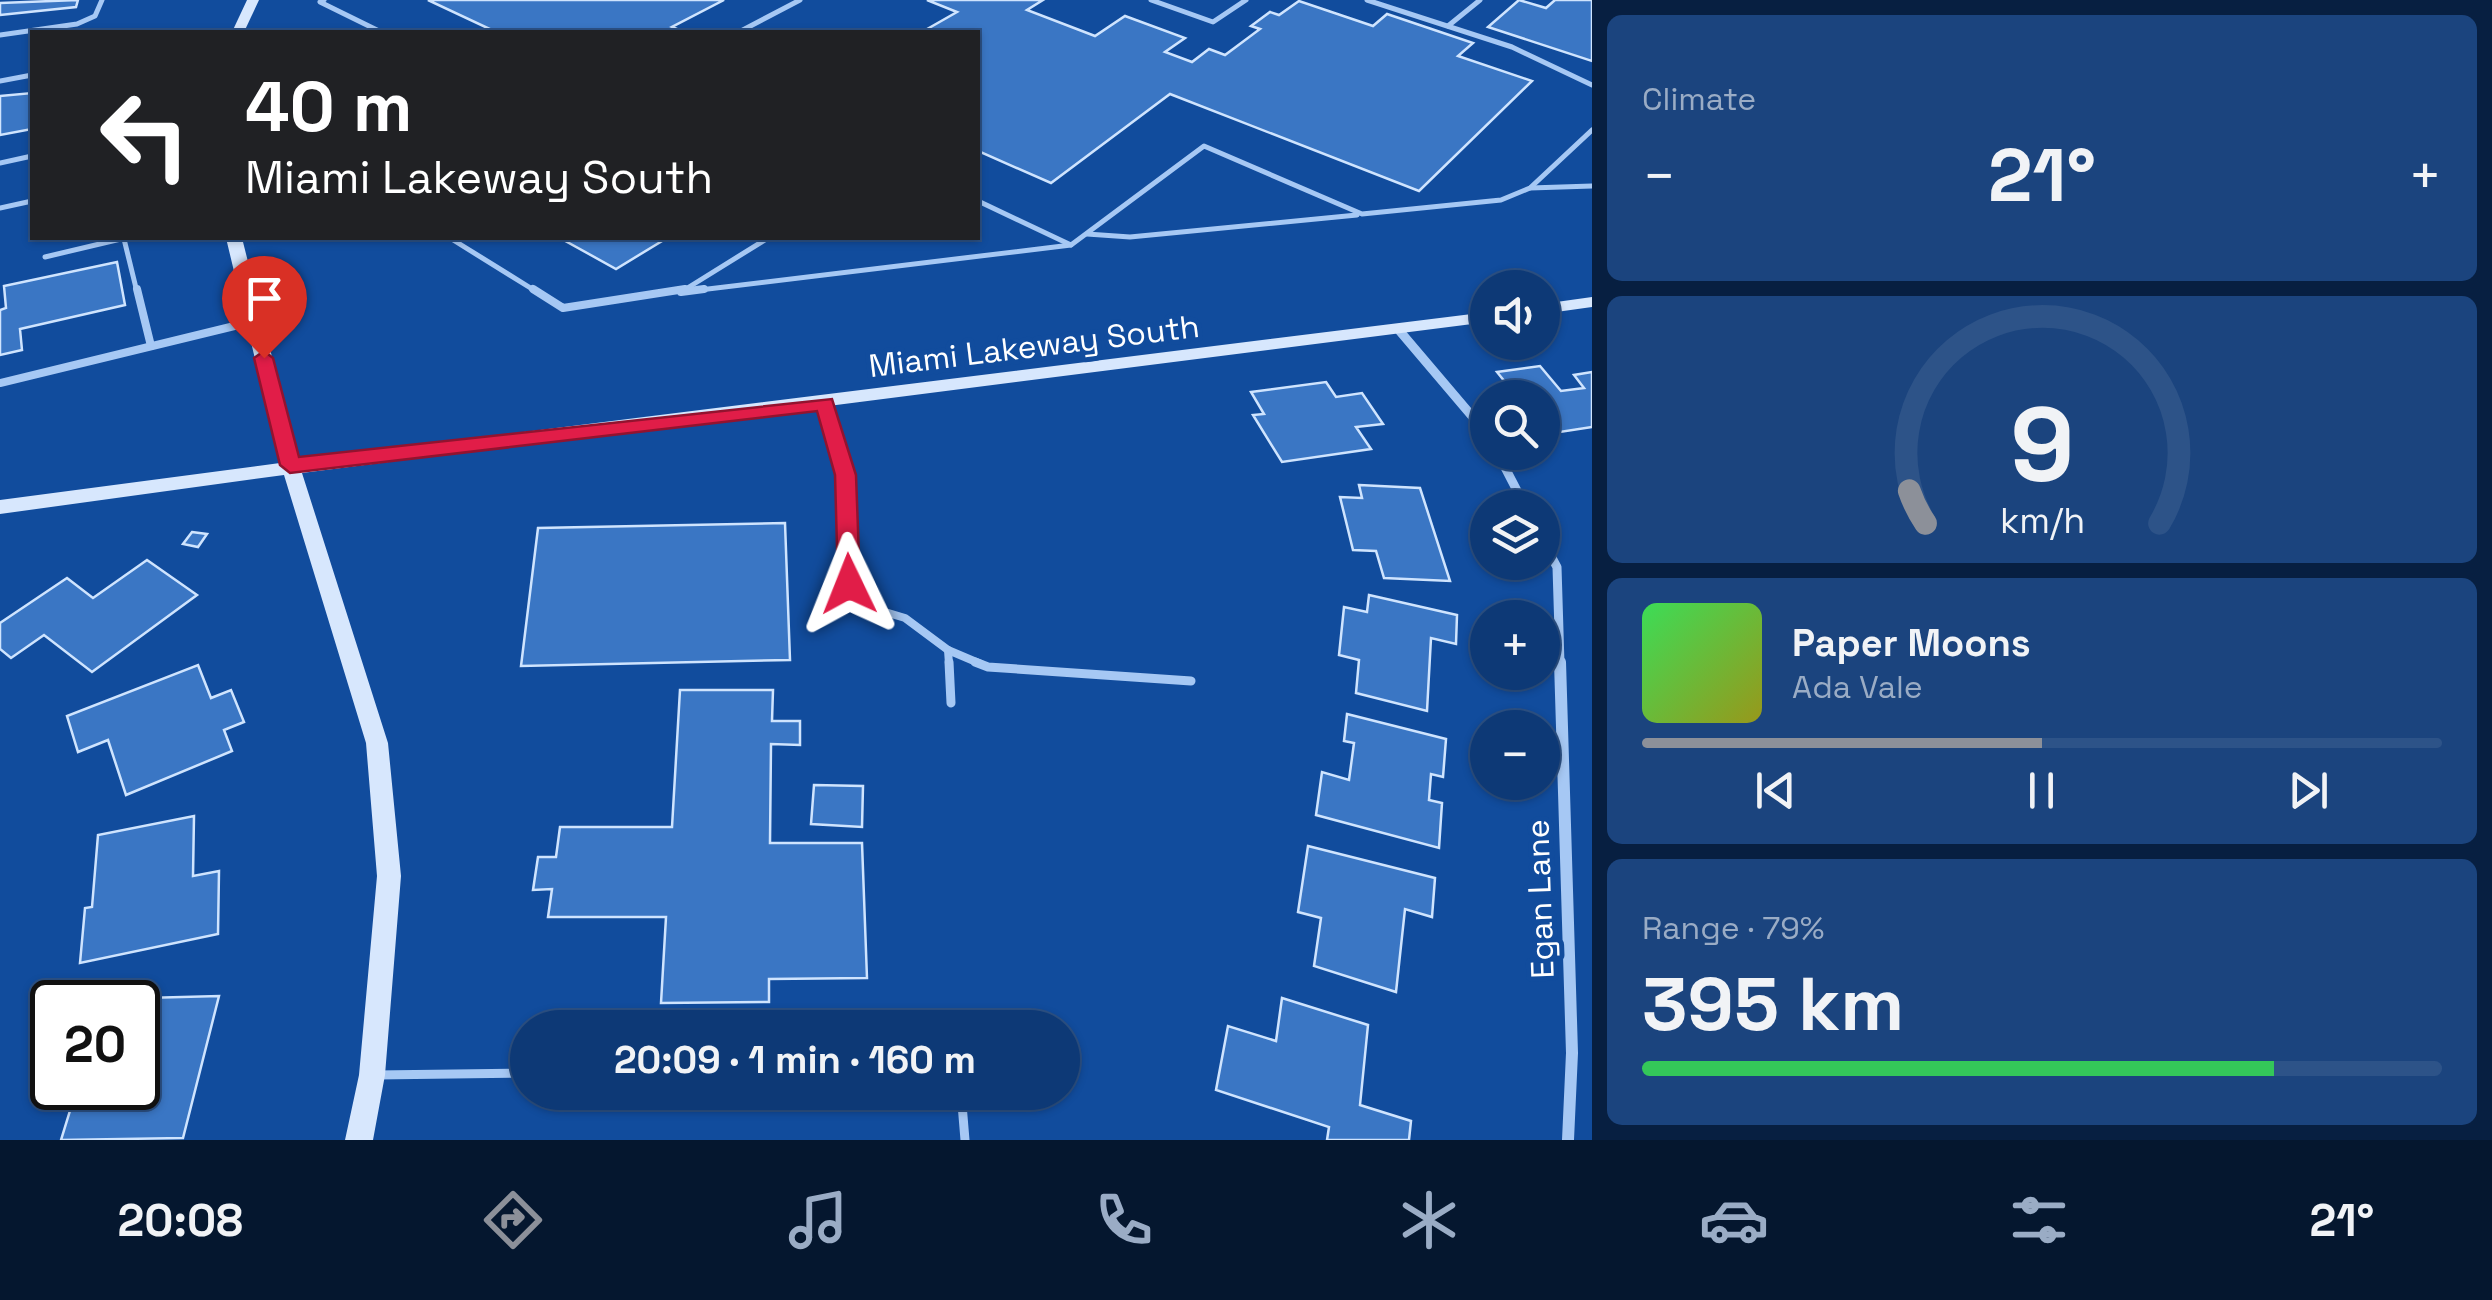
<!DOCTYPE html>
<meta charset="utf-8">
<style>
:root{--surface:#0d3976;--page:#1b447e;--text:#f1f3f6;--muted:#9aacc5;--line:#2d5388;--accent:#8c9099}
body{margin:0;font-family:"Space Grotesk",sans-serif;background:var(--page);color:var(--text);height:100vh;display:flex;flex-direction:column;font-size:38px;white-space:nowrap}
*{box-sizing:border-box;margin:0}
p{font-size:32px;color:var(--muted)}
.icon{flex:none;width:55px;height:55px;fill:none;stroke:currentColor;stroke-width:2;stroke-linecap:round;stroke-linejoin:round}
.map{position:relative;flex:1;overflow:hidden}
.details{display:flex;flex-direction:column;gap:15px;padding:15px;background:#071f41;width:900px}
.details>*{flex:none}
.banner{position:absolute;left:30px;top:30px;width:950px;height:210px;border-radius:0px;box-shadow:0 2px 8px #0004,0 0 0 2px var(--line);background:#202124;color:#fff;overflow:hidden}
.controls{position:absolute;left:1470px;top:270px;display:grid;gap:20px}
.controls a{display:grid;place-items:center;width:90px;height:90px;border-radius:50%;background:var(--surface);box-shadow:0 2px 8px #0004,0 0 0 2px var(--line);font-size:50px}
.speed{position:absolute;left:30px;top:980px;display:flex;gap:20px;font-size:50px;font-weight:700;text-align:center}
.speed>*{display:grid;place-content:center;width:130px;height:130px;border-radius:50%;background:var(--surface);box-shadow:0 2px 8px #0004,0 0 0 2px var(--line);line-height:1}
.speed .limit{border:5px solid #111;border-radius:15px;background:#fff;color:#111}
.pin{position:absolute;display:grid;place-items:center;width:85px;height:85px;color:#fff;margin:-102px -42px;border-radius:50% 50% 50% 0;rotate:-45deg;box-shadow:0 0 10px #0007}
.pin .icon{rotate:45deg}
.me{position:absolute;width:110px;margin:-55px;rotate:358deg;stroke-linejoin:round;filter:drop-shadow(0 0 8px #0008)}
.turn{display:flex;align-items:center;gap:35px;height:210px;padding:0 50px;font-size:45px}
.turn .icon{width:130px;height:130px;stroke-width:2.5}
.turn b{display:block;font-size:70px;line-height:85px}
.big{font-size:75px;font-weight:600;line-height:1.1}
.details .widget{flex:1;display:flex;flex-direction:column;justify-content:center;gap:15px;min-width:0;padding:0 35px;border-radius:15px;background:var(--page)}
.details .dial{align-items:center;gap:0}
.dial svg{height:260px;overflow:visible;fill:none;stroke:var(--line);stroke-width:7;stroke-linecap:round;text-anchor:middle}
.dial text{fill:var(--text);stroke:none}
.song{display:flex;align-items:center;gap:30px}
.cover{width:120px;height:120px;border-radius:15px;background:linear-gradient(135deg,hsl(130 70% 55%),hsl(60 70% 35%))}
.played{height:10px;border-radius:5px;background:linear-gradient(90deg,var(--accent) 50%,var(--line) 50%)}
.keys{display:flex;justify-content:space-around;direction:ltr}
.heat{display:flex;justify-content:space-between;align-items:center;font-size:55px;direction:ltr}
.charge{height:15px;border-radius:8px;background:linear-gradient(90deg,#34c759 79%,var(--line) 0)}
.trip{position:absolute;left:510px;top:1010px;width:570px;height:100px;border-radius:50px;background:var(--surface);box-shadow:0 2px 8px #0004,0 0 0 2px var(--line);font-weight:600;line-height:100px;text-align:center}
.tab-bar{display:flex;height:160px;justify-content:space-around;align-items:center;background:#05172f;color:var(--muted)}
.tab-bar .icon{width:70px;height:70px}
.tab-bar .selected{color:var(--accent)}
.tab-bar b{font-size:45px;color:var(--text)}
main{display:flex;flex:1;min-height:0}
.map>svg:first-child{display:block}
.building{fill:#3a76c4;stroke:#cfe4fe;stroke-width:2.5}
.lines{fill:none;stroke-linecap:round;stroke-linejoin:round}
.lane-far2{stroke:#a6c8f4;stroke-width:5}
.lane-far1{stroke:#a6c8f4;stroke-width:8}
.lane{stroke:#a6c8f4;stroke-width:9}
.street-far1{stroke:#a6c8f4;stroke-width:9}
.street{stroke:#a6c8f4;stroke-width:12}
.secondary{fill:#d7e7fd;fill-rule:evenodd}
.route{fill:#e11d48;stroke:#92132f;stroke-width:2.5}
.labels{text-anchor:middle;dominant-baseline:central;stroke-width:10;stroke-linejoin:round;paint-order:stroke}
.street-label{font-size:32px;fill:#fff;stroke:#114c9d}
</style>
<main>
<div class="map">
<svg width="1592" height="1140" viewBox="0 0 1592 1140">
<rect width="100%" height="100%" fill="#114c9d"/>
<g class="building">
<path d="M78,0l-2,7 -76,8v-12z"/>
<path d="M428,0h296l-52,27 12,5h-188z"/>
<path d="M927,0h116l-16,10 68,26 30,-20 60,22 -20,14 27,10 17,-13 16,6 35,-26 -9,-3 19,-14 9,3 20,-14 74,25 14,-12 86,29 -15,13 74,25 -113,110 -249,-97 -119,89 -73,-32v-119h-56l35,-20z"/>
<path d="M1519,0l27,8 9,-8h37v61l-104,-34z"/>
<path d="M32,93v36l-32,6v-39z"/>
<path d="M560,238h107l-51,31z"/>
<path d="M117,262l8,43 -105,24 2,21 -22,5v-45l6,-2 -2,-22z"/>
<path d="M1540,366l21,25 23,-3 -10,-13 18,-3v55l-45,7 -5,-6v-30h-24l-21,-26z"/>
<path d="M1326,382l10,15 26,-4 21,31 -27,3 15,22 -89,13 -29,-47 11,-1 -13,-22z"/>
<path d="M1359,485l61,3 30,93 -66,-3 -8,-27 -23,-1 -13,-53 22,1z"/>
<path d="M785,523l5,137 -269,6 17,-138z"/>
<path d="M192,532l15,2 -9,13 -15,-3z"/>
<path d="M147,560l50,35 -105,77 -48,-37 -33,23 -11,-9v-26l67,-45 26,20z"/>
<path d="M1369,595l88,20 -1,29 -25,-6 -4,73 -71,-18 3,-33 -20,-5 5,-48 23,5z"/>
<path d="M198,665l13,33 20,-8 13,32 -20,8 8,21 -106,44 -18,-55 -30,12 -11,-36z"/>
<path d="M680,690h93l-1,31h28v24l-29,-1 -1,99h92l5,135 -98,1v23l-108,1 5,-86h-118l4,-28 -19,1 5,-33h18l4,-30h112z"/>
<path d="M1347,714l99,25 -3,38 -12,-3 -2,26 13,3 -3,45 -123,-33 6,-43 27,8 5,-37 -10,-2z"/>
<path d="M814,785l49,1 -1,41 -51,-3z"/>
<path d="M194,816l-1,60 26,-5 -1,63 -138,29 5,-55 7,-1 6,-72z"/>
<path d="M1308,846l127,32 -3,39 -27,-8 -9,83 -82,-26 7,-48 -23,-6z"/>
<path d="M219,996l-36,142 -122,2 16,-52h61v-86l-70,-2z"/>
<path d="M1282,998l86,27 -8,80 51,16 -2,19h-82l2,-13 -113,-37 12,-64 48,15z"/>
</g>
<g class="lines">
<g class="lane-far2">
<path d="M324,0l-4,2 61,30"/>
<path d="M1151,0l62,22 33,-22"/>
<path d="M1367,0l145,47 80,38"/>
<path d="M1448,26l32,-26"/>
<path d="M739,32l61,-32"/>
<path d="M0,35l77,-11 18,-8 7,-16"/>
<path d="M0,81l32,-6"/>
<path d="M0,163l32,-7"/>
<path d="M1530,188l62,-2"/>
<path d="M978,201l93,44 133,-99 158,68 139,-14 29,-12 62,-58"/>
<path d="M0,208l32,-7"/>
<path d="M1087,234l43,3 227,-22"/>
<path d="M450,238l87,54"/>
<path d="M124,239l13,53"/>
<path d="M45,257l80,-19"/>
<path d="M681,292l87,-54"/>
<path d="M683,292l388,-47"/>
</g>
<g class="lane-far1">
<path d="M137,289l14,57"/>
<path d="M533,289l30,19 122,-19"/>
<path d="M681,292l23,-3"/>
<path d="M0,383l255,-62"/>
<path d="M825,404l21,71 3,109 16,22 40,12 43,32 33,14"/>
<path d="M948,650l1,14"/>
</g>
<g class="lane">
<path d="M949,662l2,41"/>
<path d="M975,662l13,5 203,14"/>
<path d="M377,1075l151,-2"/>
<path d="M961,1092l4,48"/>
</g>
<g class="street-far1">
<path d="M1398,329l90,106"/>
<path d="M1497,452l29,56"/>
<path d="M1542,539l15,28 3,97"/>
</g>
<path class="street" d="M1560,662l12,391 -4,87"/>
<g class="secondary">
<path d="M247,0h12l-15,32h-12z"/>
<path d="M226,238h16l56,222 1190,-148v10l-1186,151 86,270 13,133 -16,199 -12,65h-28l14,-65 18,-199 -11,-133 -82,-268 -284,39v-14l280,-37z"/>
<path d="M1592,297v10l-50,7v-10z"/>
</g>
</g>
<path class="route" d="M264,351l9,7 26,99 533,-58 24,76 4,109 -11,8 -11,-8 -3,-109 -18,-64 -527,62 -10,-8 -26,-107z"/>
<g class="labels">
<g class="street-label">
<text transform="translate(1034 346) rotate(-7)">Miami Lakeway South</text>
<text transform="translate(1540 899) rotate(-92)">Egan Lane</text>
</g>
</g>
</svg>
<div class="controls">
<a><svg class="icon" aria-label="sound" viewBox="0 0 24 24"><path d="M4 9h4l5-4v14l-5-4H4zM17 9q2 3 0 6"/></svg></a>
<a><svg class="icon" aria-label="search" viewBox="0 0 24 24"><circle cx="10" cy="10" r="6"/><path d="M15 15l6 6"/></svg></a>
<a><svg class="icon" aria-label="layers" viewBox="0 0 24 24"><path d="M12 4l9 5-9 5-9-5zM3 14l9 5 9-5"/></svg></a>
<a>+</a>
<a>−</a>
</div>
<div class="speed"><div class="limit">20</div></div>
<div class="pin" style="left:264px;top:358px;background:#d93025"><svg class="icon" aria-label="arrive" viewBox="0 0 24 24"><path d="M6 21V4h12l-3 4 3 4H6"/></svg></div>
<svg class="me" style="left:849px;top:584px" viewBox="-20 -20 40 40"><path d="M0-17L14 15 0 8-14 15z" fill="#e11d48" stroke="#fff" stroke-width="4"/></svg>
<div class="trip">20:09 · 1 min · 160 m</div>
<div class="banner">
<div class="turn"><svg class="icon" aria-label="left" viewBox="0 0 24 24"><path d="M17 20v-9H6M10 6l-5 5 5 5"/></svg><div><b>40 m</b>Miami Lakeway South</div></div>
</div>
</div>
<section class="details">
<div class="widget"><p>Climate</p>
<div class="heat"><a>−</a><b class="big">21°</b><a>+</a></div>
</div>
<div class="widget dial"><svg viewBox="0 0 100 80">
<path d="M14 69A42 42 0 1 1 86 69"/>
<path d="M14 69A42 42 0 0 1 9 59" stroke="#8c9099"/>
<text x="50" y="56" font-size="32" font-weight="700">9</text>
<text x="50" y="72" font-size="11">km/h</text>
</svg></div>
<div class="widget">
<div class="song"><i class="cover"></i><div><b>Paper Moons</b><p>Ada Vale</p></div></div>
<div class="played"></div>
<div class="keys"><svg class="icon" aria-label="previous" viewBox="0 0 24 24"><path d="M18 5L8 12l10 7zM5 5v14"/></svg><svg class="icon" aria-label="pause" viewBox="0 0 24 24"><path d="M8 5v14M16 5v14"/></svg><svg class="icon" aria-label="next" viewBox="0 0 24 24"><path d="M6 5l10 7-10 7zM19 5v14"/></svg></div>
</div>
<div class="widget"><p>Range · 79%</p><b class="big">395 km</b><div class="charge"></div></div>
</section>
</main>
<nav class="tab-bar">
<b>20:08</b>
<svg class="icon selected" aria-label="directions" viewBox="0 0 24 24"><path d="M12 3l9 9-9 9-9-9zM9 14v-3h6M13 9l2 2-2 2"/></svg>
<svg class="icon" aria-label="music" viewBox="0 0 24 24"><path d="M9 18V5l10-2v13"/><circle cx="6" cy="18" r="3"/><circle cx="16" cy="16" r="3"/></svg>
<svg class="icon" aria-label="phone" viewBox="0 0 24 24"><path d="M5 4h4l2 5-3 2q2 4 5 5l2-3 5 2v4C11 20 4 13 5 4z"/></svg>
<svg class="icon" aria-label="climate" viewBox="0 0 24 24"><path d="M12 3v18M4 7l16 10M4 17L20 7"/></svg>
<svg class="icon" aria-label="car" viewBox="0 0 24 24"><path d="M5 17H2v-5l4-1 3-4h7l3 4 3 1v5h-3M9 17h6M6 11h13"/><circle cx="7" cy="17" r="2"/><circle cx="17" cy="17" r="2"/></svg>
<svg class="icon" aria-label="filters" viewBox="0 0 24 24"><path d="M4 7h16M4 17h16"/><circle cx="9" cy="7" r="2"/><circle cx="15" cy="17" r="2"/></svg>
<b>21°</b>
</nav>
